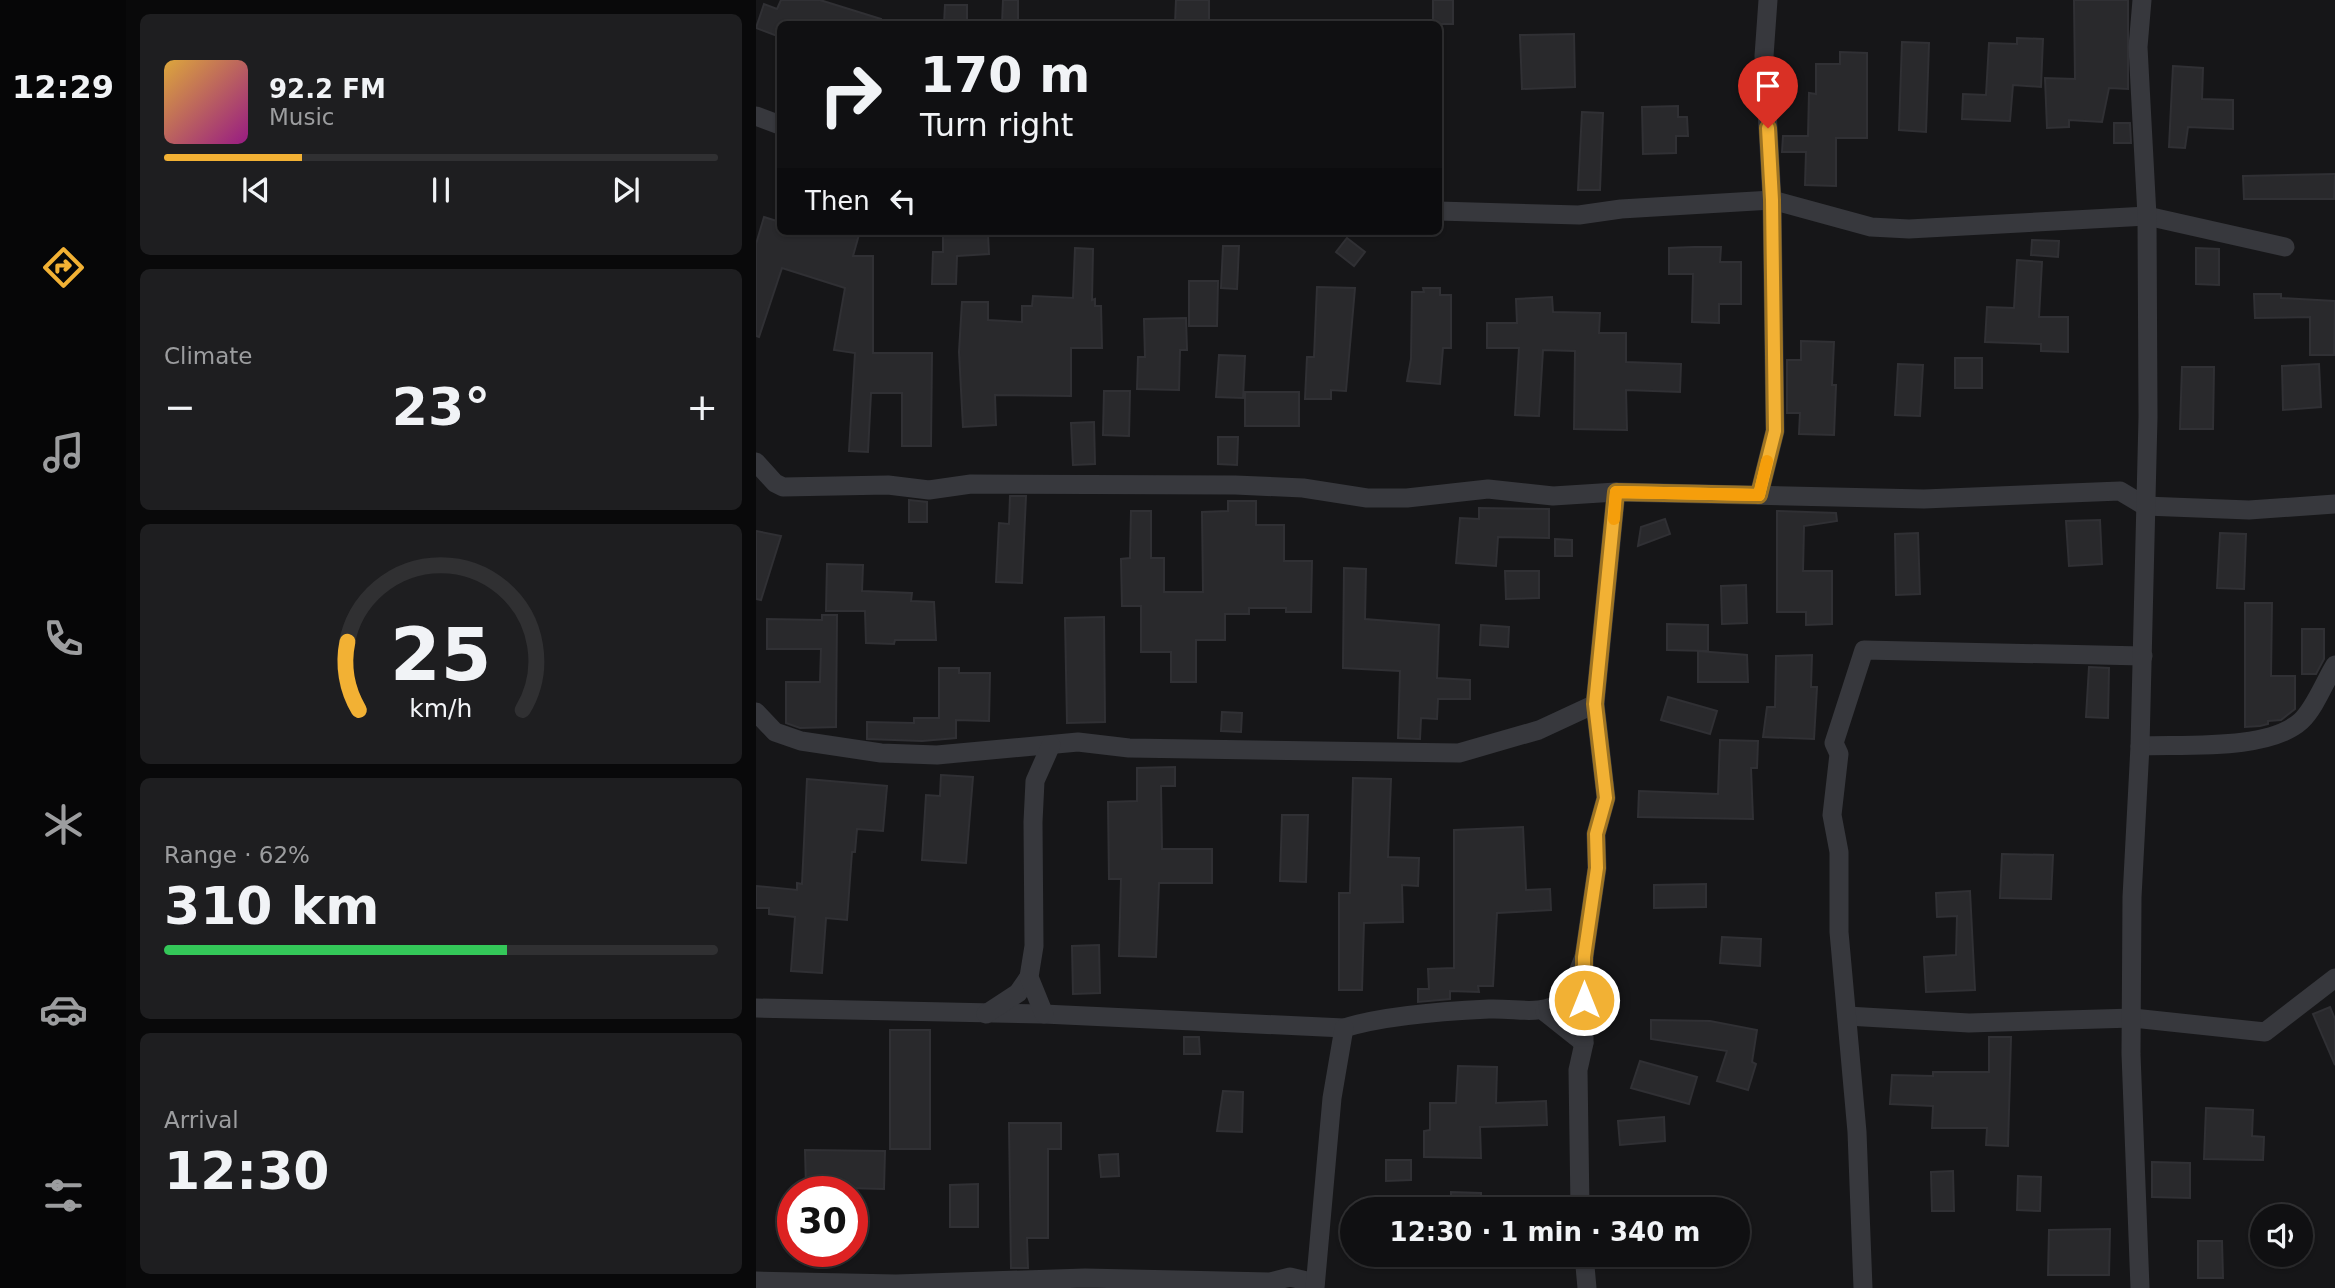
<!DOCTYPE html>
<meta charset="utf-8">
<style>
:root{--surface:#101012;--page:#1e1e20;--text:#f1f3f6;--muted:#9c9d9f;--line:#303032;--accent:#f2b134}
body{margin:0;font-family:"DejaVu Sans",sans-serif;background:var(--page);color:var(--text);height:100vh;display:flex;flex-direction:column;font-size:26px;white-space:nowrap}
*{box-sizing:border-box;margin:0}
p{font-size:23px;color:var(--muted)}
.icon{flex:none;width:38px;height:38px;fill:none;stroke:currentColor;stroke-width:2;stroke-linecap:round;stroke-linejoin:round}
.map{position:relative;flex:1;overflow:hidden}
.drawer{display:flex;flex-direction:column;gap:14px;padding:14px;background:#09090a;width:630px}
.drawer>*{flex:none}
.top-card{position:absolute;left:21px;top:21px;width:665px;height:214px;border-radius:10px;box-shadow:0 2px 5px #0004,0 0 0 2px var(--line);background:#101012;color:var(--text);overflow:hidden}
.fabs{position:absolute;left:1494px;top:1204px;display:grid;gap:14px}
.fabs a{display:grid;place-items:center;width:63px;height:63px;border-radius:50%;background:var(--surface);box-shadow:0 2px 5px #0004,0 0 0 2px var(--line);font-size:35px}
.speed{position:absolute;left:21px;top:1176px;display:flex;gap:14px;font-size:35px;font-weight:700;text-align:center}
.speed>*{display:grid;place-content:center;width:91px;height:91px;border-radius:50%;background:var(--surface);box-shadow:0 2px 5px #0004,0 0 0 2px var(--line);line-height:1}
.speed .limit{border:10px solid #d22;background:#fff;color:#111}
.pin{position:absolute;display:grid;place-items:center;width:60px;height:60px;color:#fff;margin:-72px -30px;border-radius:50% 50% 50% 0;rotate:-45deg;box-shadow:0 0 7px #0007}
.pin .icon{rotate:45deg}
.me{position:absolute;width:77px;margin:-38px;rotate:0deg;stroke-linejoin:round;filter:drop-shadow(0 0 5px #0008)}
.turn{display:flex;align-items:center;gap:24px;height:147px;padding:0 28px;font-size:32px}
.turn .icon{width:91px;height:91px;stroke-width:2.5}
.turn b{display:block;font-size:49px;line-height:60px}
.then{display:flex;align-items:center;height:66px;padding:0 28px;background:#0003;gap:14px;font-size:26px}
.big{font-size:52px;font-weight:800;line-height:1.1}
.drawer .tile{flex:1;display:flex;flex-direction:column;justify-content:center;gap:10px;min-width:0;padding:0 24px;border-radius:10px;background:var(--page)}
.drawer .dial{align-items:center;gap:0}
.dial svg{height:182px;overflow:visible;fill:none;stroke:var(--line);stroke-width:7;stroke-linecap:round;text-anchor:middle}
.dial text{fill:var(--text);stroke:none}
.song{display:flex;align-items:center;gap:21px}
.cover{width:84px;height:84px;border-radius:10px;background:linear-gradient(135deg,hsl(40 70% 55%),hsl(310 70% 35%))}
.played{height:7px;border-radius:4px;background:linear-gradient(90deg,var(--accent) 25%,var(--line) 25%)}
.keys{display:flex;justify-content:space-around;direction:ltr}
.heat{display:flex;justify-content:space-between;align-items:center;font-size:38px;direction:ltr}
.charge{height:10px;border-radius:5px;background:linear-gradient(90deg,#34c759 62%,var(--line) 0)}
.trip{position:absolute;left:584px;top:1197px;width:410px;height:70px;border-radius:35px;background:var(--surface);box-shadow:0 2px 5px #0004,0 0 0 2px var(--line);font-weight:800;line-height:70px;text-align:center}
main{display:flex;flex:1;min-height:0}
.dock{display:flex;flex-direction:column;width:126px;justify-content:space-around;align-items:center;background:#060607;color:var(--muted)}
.dock .icon{width:49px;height:49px}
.dock .current{color:var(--accent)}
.dock b{font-size:32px;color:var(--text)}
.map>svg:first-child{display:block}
.building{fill:#29292c;stroke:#303034;stroke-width:2}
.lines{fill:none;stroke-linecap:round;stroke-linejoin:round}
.minor{stroke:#37383d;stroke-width:19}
.route-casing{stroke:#9d7322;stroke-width:18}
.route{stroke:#f2b134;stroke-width:12}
.slow{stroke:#f59e0b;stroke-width:12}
</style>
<main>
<nav class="dock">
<b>12:29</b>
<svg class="icon current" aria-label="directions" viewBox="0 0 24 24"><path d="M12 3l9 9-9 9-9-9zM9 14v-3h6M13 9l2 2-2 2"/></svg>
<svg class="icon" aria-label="music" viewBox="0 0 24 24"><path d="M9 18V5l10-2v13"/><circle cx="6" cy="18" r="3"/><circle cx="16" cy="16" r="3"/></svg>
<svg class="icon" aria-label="phone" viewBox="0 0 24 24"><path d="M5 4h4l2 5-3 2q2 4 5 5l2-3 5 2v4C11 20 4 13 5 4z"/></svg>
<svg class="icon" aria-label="climate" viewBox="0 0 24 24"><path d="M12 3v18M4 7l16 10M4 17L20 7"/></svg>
<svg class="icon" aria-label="car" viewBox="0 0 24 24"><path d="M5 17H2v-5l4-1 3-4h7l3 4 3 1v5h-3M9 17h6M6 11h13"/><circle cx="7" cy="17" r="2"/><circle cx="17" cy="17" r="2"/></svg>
<svg class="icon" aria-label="filters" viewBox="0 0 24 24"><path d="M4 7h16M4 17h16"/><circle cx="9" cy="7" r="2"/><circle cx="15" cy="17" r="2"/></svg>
</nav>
<section class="drawer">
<div class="tile">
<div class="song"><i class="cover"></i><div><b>92.2 FM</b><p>Music</p></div></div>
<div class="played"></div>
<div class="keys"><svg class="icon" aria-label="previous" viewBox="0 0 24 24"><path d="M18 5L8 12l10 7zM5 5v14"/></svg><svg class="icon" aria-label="pause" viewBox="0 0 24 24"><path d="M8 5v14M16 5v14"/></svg><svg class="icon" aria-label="next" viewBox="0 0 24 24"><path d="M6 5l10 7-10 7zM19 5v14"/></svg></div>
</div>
<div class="tile"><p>Climate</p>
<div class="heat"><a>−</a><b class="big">23°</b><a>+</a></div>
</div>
<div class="tile dial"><svg viewBox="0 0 100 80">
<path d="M14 69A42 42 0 1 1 86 69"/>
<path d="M14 69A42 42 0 0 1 9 39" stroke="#f2b134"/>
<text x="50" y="56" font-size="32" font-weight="700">25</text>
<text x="50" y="72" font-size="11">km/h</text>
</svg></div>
<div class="tile"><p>Range · 62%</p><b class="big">310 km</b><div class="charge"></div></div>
<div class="tile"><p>Arrival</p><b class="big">12:30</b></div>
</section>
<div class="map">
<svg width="1579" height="1288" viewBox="0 0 1579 1288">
<rect width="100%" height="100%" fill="#161618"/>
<g class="building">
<path d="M25,0h39l61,19 -1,5h-100v13l-24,-9 8,-24 13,5z"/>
<path d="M247,0h15v24h-16z"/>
<path d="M420,0h33v24h-34z"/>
<rect x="677" y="0" width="20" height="24"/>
<path d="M1318,0h54v89l-19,-1 -7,34 -33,-2v7l-22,1 -2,-50 30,1z"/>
<path d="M189,5h22v19h-23z"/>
<path d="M818,34l1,53 -53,2 -2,-54z"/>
<path d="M1261,38l26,1 -2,48 -28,-2 -3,36 -48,-2 1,-25 23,1 3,-52 28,1z"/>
<path d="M1146,42l27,1 -3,89 -27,-2z"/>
<path d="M1084,52l27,1v85h-31v48l-31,-1 1,-33h-24l1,-16h25l1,-43 7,1v-30h24z"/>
<path d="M1417,66l30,2 -1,31 31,1v29l-45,-2 -3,21 -16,-1z"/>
<path d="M922,106v11h9l1,19h-12v17l-33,1 -1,-47z"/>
<path d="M826,112l21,1 -3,77h-22z"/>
<path d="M1358,123h16l1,20h-17z"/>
<path d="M1579,174l-1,25h-90l-1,-23z"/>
<path d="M8,217l16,5v9h80l-7,25h20v97h59l-1,93h-29v-53h-31l-3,59 -19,-1 6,-98 -21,-3 11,-62 -63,-20 -23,69 -3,-1v-92z"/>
<path d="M232,234l1,20 -32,2 -1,28h-24l1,-32h10v-17z"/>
<path d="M591,238l18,14 -11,14 -18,-14z"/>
<path d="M1276,240l27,1 -1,16 -27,-2z"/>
<path d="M467,246h16l-2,43 -16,-1z"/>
<path d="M938,247h27l-1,15h21v42h-22v19l-27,-1 1,-48h-24v-26z"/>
<path d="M319,248l18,1 -1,51 3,-1v7h6l1,42h-31v48l-76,-1 1,30 -33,2 -4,-75 3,-50h26v18l34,2v-16h10l1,-10 40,2z"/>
<path d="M1440,248l23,1v36l-23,-1z"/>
<path d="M1261,260l25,2 -3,55h29v35l-27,-1v-7l-56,-2 2,-35 27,1z"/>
<path d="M433,281h29l-1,45h-28z"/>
<path d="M561,287l38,1 -9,103 -15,-1v9h-26l2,-42h7z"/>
<path d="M667,288h17v7h11v53h-8l-3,36 -33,-3 4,-22 1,-67h12z"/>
<path d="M1498,294h27v4l54,3 -1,54h-24v-38l-55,1z"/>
<path d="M796,297l1,15 47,1 -1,20h27v29l55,2 -1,28 -54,-2 1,40 -53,-1 1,-78 -32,-1 -4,66 -24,-1 4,-67h-32v-25h30l-1,-24z"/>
<path d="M430,318l1,32h-7l-1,40 -42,-1 1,-32h7l-1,-38z"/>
<path d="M1045,341l33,1 -2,43h4l-2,50 -35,-1 1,-21h-13v-53h14z"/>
<path d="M463,355l26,1 -2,42 -27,-1z"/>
<rect x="1199" y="358" width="27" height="30"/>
<path d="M1142,364l25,1 -3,51 -25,-1z"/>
<path d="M1563,364l2,43 -38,3 -1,-44z"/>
<path d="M1426,367h32l-1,62h-33z"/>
<path d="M348,391h26l-1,45 -26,-1z"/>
<rect x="489" y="392" width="54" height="34"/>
<path d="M338,422l1,42 -22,1 -2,-42z"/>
<path d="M462,437h20l-1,28 -19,-1z"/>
<path d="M254,496h16l-4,87 -26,-1 3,-59 10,1z"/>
<path d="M153,500l18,2v20h-18z"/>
<path d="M472,501h28v24h28v36h28l-1,51h-25v-4h-37v6h-24v26h-29v42h-25v-30h-30v-46h-19l-1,-47 9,-1 1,-47h20v47h13v34h39l-1,-80 26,-1z"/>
<path d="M723,508l70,1v29l-51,-1 -2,29 -40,-3 4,-45 19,1z"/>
<path d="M1021,511l59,2 1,8 -33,5 -1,45h29v53l-26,1v-13h-29z"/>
<path d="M909,519l5,15 -32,12 3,-19z"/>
<path d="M1344,520l2,44 -33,2 -3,-45z"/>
<path d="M0,531l25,5 -20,64 -5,-1z"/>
<path d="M1162,533l2,61 -24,1 -1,-61z"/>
<path d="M1464,533l26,1 -2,55 -27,-1z"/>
<path d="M799,539l17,1v16h-17z"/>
<path d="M71,564l36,1 -1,26 50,2 -1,8 23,1 2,38h-41l-1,4 -28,-1 -1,-32h-39z"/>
<path d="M588,568l22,1 -1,50 74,6 -2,53 33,2v19h-32l-1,20 -16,-1 -1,21 -22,-1 2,-67 -57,-3z"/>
<path d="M749,571h34v27l-33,1z"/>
<path d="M990,585l1,38 -25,1 -1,-38z"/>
<path d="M1489,603h27l-1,73h24v33l-14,11 -13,1v3l-8,2 -15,1z"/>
<path d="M66,615h15l-1,112 -36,1 -14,-5v-41h34l1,-33h-54v-30l55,1z"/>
<path d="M348,617l1,105 -38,1 -2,-105z"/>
<path d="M911,624l41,1v26l-41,-1z"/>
<path d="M725,625l28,2 -1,20 -28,-2z"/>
<path d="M1546,629h22v30l-8,15h-14z"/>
<path d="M942,651l49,4 1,27h-50z"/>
<path d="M1056,655l-1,32h6l-3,52 -51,-2 4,-30h8l1,-51z"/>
<path d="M1333,667l20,1 -1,50 -22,-1z"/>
<path d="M183,668h20v5h31l-1,48 -33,-1v18l-34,3 -55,-2v-17l47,1v-5h25z"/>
<path d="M912,697l49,14 -7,23 -49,-14z"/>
<path d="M466,712l20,1 -1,19 -20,-1z"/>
<path d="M964,740l38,1 -1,27h-6l2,51 -115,-2 1,-26 79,3z"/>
<path d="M419,767v19h-14l1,63h50v34h-53l-3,74 -37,-1 2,-77h-12l-1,-77 29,-1v-33z"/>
<path d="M185,775l32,2 -7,86 -44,-3 4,-65 14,1z"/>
<path d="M597,778l38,1 -3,78 31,1 -1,28 -16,-1 1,37 -39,1 -2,67h-23v-97h11z"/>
<path d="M51,779l80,7 -4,45 -26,-2 -2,23h-3l-5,68 -21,-2 -4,55 -31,-2 4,-54 -26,-3v-6h-13v-22l41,4v-7l5,1z"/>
<path d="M526,815h26l-2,67 -26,-1z"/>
<path d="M767,827l3,63 24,-1 1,21 -54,3 -4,73h-15l1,6 -29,-1v8l-32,3v-13h11l-1,-20 26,-1v-138z"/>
<path d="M1246,854l51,1 -2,44 -51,-1z"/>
<path d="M950,884v23l-52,1v-23z"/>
<path d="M1214,891l5,99 -49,2 -2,-35 32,-2 1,-39 -20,1 -1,-24z"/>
<path d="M966,937l39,2 -1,27 -40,-3z"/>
<path d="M343,945l1,48 -27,1 -1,-48z"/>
<path d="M1574,1007l5,12v46l-22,-51z"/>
<path d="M895,1020l59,1 47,9 -5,32 4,2 -8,26 -31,-9 10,-30 -76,-12z"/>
<rect x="134" y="1030" width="40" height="119"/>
<path d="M428,1037h15l1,17h-16z"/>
<path d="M1233,1037h22l-3,109 -22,-1 1,-17h-55l1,-22 -43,-2 2,-29 41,1v-4h56z"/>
<path d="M884,1061l57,16 -8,27 -58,-16z"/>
<path d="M702,1066l39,1 -1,36 50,-2 1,24 -67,2 1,31 -57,-1v-26l6,-1v-27h26z"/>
<path d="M467,1091l20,1 -1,40 -25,-1z"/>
<path d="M1450,1108l47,2 -1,26 12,1 -1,23 -59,-1z"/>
<path d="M908,1117l1,24 -45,4 -2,-24z"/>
<path d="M253,1123h52v26h-13v89h-21l1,30h-17z"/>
<path d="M49,1150l80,1 -1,38 -78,-2z"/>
<path d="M362,1154l1,22 -18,1 -2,-22z"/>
<path d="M630,1160h25v20l-25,1z"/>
<path d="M1396,1162l38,1v35l-38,-1z"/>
<path d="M1197,1171l1,40h-22l-1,-39z"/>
<path d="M1262,1176l23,1 -1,34 -23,-1z"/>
<path d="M222,1184v43h-28v-42z"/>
<path d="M695,1192l30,1v16h-30z"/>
<path d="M1354,1229l-1,46h-61l1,-45z"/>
<path d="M1442,1241h24l1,37h-25z"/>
</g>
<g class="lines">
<g class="minor">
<path d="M0,116l24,9"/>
<path d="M682,211l141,4 42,-6 151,-9 99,27 38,2 238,-13 138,31"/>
<path d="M0,462l19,21 8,4 105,-2 41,5 42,-6 264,1 68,3 64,10h40l81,-9 65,7 63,-4 308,7 196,-8 25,15 104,4 86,-6"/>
<path d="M1003,495l16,-64 -3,-231 -8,-144 4,-56"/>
<path d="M0,712l19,20 26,9 80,12 56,2 141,-13 51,6 330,5 80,-23 56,-26"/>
<path d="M1384,746c43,-2 128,5 161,-25 14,-13 24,-40 34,-56"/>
<path d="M0,1008l288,6 300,14c42,-13 101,-17 145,-19 33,-1 47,8 78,-9l17,-43"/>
<path d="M789,1012l39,31"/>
<path d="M230,1014l32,-21 11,-16"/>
<path d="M288,1014l-15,-37 5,-31 -1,-124 2,-41 16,-36"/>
<path d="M1091,1016l122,7 164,-5 132,14 70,-54"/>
<path d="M824,1209l-2,-139 6,-27v-86l13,-89 -1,-34 10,-36 -11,-94 21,-212"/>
<path d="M828,1255l3,33"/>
<path d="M0,1281l140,3 189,-6 185,4 20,-5 25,6"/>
<path d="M559,1288l17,-190 12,-70"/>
<path d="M1107,1288l-6,-156 -18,-200v-80l-7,-37 7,-61 -5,-11 30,-93 279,6"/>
<path d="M1384,1288l-9,-234 1,-157 8,-151 8,-329 -1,-201 -9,-169 4,-47"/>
</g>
</g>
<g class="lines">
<defs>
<path id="route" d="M828,1000v-43l13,-89 -1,-34 10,-36 -11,-94 21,-212 143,3 16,-64 -3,-231 -4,-72"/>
</defs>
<use href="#route" class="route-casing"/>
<use href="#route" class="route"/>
<path class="slow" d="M858,519l2,-27 143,3 8,-34"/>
</g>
</svg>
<div class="fabs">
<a><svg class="icon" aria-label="sound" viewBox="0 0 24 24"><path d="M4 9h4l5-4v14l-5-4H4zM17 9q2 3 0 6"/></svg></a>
</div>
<div class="speed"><div class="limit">30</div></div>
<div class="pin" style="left:1012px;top:128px;background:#d93025"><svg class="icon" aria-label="arrive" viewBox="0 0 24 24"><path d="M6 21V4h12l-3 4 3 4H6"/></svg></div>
<svg class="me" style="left:828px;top:1000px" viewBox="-20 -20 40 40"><circle r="17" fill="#f2b134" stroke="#fff" stroke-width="3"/><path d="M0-11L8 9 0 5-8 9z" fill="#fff"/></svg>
<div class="trip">12:30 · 1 min · 340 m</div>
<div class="top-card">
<div class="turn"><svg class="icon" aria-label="right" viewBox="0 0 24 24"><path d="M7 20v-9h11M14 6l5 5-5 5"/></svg><div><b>170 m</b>Turn right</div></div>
<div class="then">Then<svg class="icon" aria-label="left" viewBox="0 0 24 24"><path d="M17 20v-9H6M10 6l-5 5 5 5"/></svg></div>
</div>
</div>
</main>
